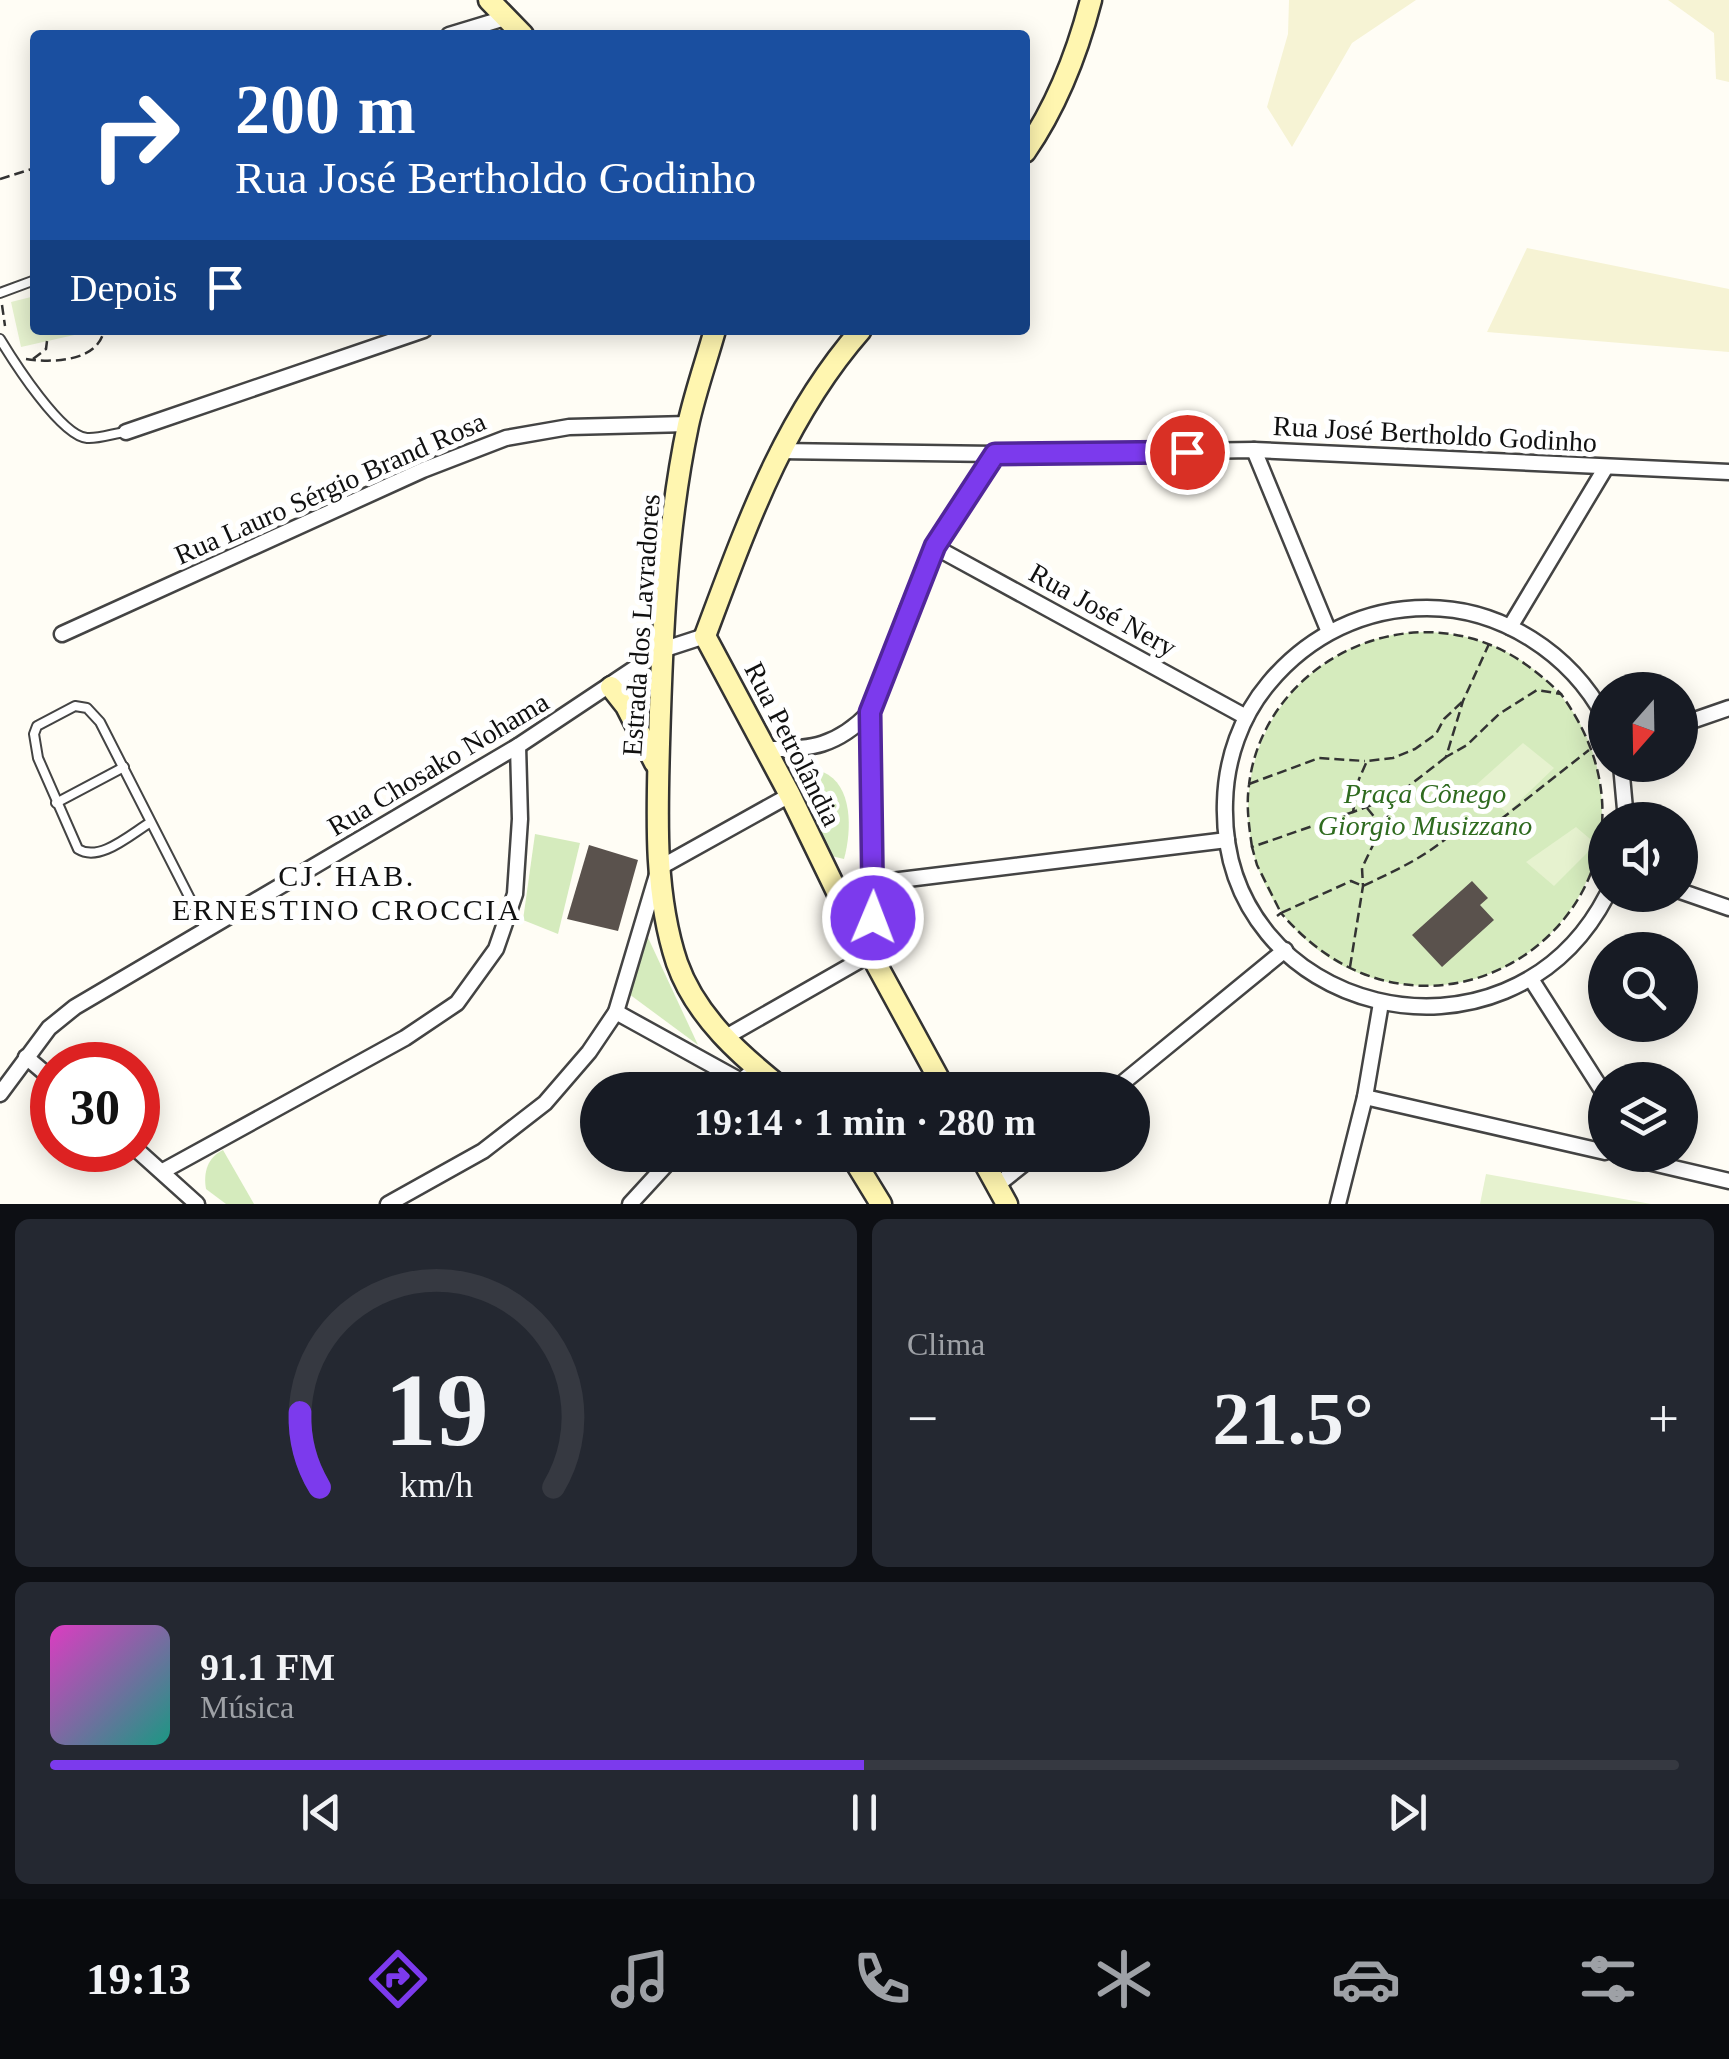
<!DOCTYPE html>
<html lang="pt">
<meta charset="utf-8">
<style>
:root{--surface:#171b24;--page:#242831;--text:#f1f3f6;--muted:#9ea1a6;--line:#363941;--accent:#7c3aed}
body{margin:0;font-family:"Times New Roman",serif;background:var(--page);color:var(--text);height:100vh;display:flex;flex-direction:column;font-size:38px;white-space:nowrap}
*{box-sizing:border-box;margin:0}
p{font-size:32px;color:var(--muted)}
.icon{flex:none;width:55px;height:55px;fill:none;stroke:currentColor;stroke-width:2;stroke-linecap:round;stroke-linejoin:round}
.map{position:relative;height:1204px;overflow:hidden}
.side{display:flex;flex-direction:column;gap:15px;padding:15px;background:#0d0f14;flex:1}
.side>*{flex:none}
.banner{position:absolute;left:30px;top:30px;width:1000px;height:305px;border-radius:10px;box-shadow:0 5px 25px #0003;background:#1a4fa0;color:#fff;overflow:hidden}
.needle{width:65px;rotate:200deg}
.buttons{position:absolute;left:1588px;top:672px;display:grid;gap:20px}
.buttons a{display:grid;place-items:center;width:110px;height:110px;border-radius:50%;background:var(--surface);box-shadow:0 5px 25px #0003;font-size:50px}
.speed{position:absolute;left:30px;top:1042px;display:flex;gap:20px;font-size:50px;font-weight:700;text-align:center}
.speed>*{display:grid;place-content:center;width:130px;height:130px;border-radius:50%;background:var(--surface);box-shadow:0 5px 25px #0003;line-height:1}
.speed .limit{border:15px solid #d22;background:#fff;color:#111}
.pin{position:absolute;display:grid;place-items:center;width:85px;height:85px;color:#fff;margin:-42px;border:5px solid #fff;border-radius:50%;box-shadow:0 2px 10px #0007}
.me{position:absolute;width:110px;margin:-55px;rotate:1deg;stroke-linejoin:round;filter:drop-shadow(0 0 8px #0008)}
.turn{display:flex;align-items:center;gap:35px;height:210px;padding:0 40px;font-size:45px}
.turn .icon{width:130px;height:130px;stroke-width:2.5}
.turn b{display:block;font-size:70px;line-height:85px}
.then{display:flex;align-items:center;height:95px;padding:0 40px;background:#0003;gap:20px;font-size:38px}
.big{font-size:75px;font-weight:800;line-height:1.1}
.side .tile{flex:1;display:flex;flex-direction:column;justify-content:center;gap:15px;min-width:0;padding:0 35px;border-radius:15px;background:var(--page)}
.side .dial{align-items:center;gap:0}
.dial svg{height:260px;overflow:visible;fill:none;stroke:var(--line);stroke-width:7;stroke-linecap:round;text-anchor:middle}
.dial text{fill:var(--text);stroke:none}
.song{display:flex;align-items:center;gap:30px}
.cover{width:120px;height:120px;border-radius:15px;background:linear-gradient(135deg,hsl(310 70% 55%),hsl(170 70% 35%))}
.played{height:10px;border-radius:5px;background:linear-gradient(90deg,var(--accent) 50%,var(--line) 50%)}
.keys{display:flex;justify-content:space-around;direction:ltr}
.heat{display:flex;justify-content:space-between;align-items:center;font-size:55px;direction:ltr}
.side .tiles{flex:1;display:grid;gap:15px;grid-template-columns:1fr 1fr}
.tile:last-child{grid-column:span 2}
.trip{position:absolute;left:580px;top:1072px;width:570px;height:100px;border-radius:50px;background:var(--surface);box-shadow:0 5px 25px #0003;font-weight:800;line-height:100px;text-align:center}
.dock{display:flex;height:160px;justify-content:space-around;align-items:center;background:#090b0e;color:var(--muted)}
.dock .icon{width:70px;height:70px}
.dock .selected{color:var(--accent)}
.dock b{font-size:45px;color:var(--text)}
.map>svg:first-child{display:block}
.farmland{fill:#f6f3d4}
.green{fill:#d5ebbd}
.pitch{fill:#e6f2cf}
.building{fill:#5a524d}
.lines{fill:none;stroke-linecap:round;stroke-linejoin:round}
.lane-casing{stroke:#444;stroke-width:12}
.street-casing{stroke:#444;stroke-width:19}
.secondary-casing{stroke:#333;stroke-width:25}
.path{stroke:#333;stroke-width:2.5;stroke-dasharray:10 5;stroke-linecap:butt}
.lane{stroke:#fff;stroke-width:8}
.street{stroke:#fff;stroke-width:14}
.secondary{stroke:#fff6b0;stroke-width:20}
.route-casing{stroke:#51269a;stroke-width:25}
.route{stroke:#7c3aed;stroke-width:18}
.labels{text-anchor:middle;dominant-baseline:central;stroke-width:10;stroke-linejoin:round;paint-order:stroke}
.street-label{font-size:28px;fill:#111;stroke:#fff}
.park-label{font-size:28px;font-style:italic;fill:#2f6b1f;stroke:#fff}
.neighbourhood-label{font-size:30px;letter-spacing:2.5px;fill:#111;stroke:#fff}
</style>
<div class="map">
<svg width="1729" height="1204" viewBox="0 0 1729 1204">
<rect width="100%" height="100%" fill="#fffdf5"/>
<g class="farmland">
<path d="M1289,0h127l-64,43 -60,104 -25,-40 21,-73z"/>
<path d="M1668,0h61v82l-13,-3 -2,-46z"/>
<path d="M1527,248l202,41v63l-242,-20z"/>
</g>
<g class="green">
<circle cx="1425" cy="809" r="177"/>
<path d="M823,772c30,13 29,58 21,87l-21,-5 -23,-54 3,-15z"/>
<path d="M535,834l45,9 -22,91 -35,-14z"/>
<path d="M644,929l54,116 -69,-51z"/>
<path d="M223,1150l31,54h-28l-20,-15c-3,-17 2,-32 17,-39z"/>
</g>
<g class="pitch">
<path d="M35,296v34l57,1 -71,16 -10,-45z"/>
<path d="M1523,743l31,25 -47,45 -31,-28z"/>
<path d="M1576,827l20,17 -42,42 -28,-24z"/>
<path d="M1486,1174l165,30h-171z"/>
</g>
<g class="building">
<path d="M589,845l49,15 -20,71 -51,-12z"/>
<path d="M1472,881l16,17 -8,7 14,15 -52,47 -30,-32z"/>
</g>
<g class="lines">
<defs>
<g id="lane">
<path d="M0,293l35,-13"/>
<path d="M0,339c14,23 61,97 87,99 12,1 28,-5 39,-6"/>
<path d="M56,803l68,-36"/>
<path d="M151,822c-19,11 -51,41 -73,27l-40,-91 -4,-24 3,-8 38,-20 12,2 13,14 106,208"/>
</g>
<g id="street">
<path d="M449,35l56,-17"/>
<path d="M126,432l298,-102"/>
<path d="M1254,450l75,182"/>
<path d="M778,451l217,3 259,-4 475,22"/>
<path d="M935,547l311,170"/>
<path d="M1510,627l96,-160"/>
<path d="M62,634l361,-164 83,-32 63,-11 119,-3"/>
<path d="M1605,718c-34,-64 -103,-110 -178,-110 -62,0 -118,27 -158,75 -28,33 -43,76 -44,119 -7,214 283,284 382,93"/>
<path d="M1680,725l49,-17"/>
<path d="M766,749c45,1 71,-3 104,-37"/>
<path d="M1621,765l5,55"/>
<path d="M1680,891l49,17"/>
<path d="M838,894l37,-11 352,-43"/>
<path d="M1531,979l74,116"/>
<path d="M616,1012l125,69 15,-13"/>
<path d="M724,1038l147,-84 4,-71 -5,-171 38,-104 27,-61 60,-93"/>
<path d="M26,1057l26,22"/>
<path d="M1114,1090l171,-140"/>
<path d="M0,1094l49,-66 26,-21 443,-261 144,-96 43,-14"/>
<path d="M1365,1097l240,55"/>
<path d="M137,1150l60,54"/>
<path d="M1618,1155l111,26"/>
<path d="M163,1171l242,-133 52,-35 39,-54 19,-55 5,-75 -2,-73"/>
<path d="M996,1186l39,-31"/>
<path d="M388,1204l95,-53 62,-48 44,-51 27,-40 43,-144 131,-73"/>
<path d="M630,1204l45,-49"/>
<path d="M1338,1204l27,-107 16,-94"/>
</g>
<g id="secondary">
<path d="M489,0l34,35"/>
<path d="M1025,152c31,-45 52,-98 66,-152"/>
<path d="M715,330c-9,32 -20,63 -27,95 -22,105 -26,213 -29,319 -2,73 -5,150 18,219 19,54 64,93 107,127"/>
<path d="M861,330c-78,89 -115,197 -156,306l85,159 48,99 107,196"/>
<path d="M611,687l15,19 29,57"/>
<path d="M851,1155l30,49"/>
<path d="M980,1155l27,49"/>
</g>
</defs>
<use href="#lane" class="lane-casing"/>
<use href="#street" class="street-casing"/>
<use href="#secondary" class="secondary-casing"/>
<g class="path">
<path d="M0,179l35,-11"/>
<path d="M2,305l3,21"/>
<path d="M26,359c26,4 72,3 78,-29"/>
<path d="M33,359l13,-10 1,-8"/>
<path d="M1446,757l-50,39 -43,16 6,-33 8,-18 26,-3 22,-9 21,-15 8,-15 18,-17"/>
<path d="M1249,784l70,-26 46,3"/>
<path d="M1367,808l14,17"/>
<path d="M1353,812l-101,35 5,18 24,48 70,-32 12,5c42,-20 71,-33 105,-67l18,12 103,-81"/>
<path d="M1252,847c-3,-21 -6,-41 -3,-62 12,-104 121,-174 221,-147 37,10 64,30 91,56l-24,-4 -38,24 -32,31 -21,12 17,-56 26,-57"/>
<path d="M1277,916l4,-3c159,186 424,-20 280,-219"/>
<path d="M1350,967l13,-81 -1,-18 33,-69"/>
</g>
<use href="#lane" class="lane"/>
<use href="#street" class="street"/>
<use href="#secondary" class="secondary"/>
</g>
<g class="lines">
<defs>
<path id="route" d="M873,918l-3,-206 65,-166 60,-92 192,-2"/>
</defs>
<use href="#route" class="route-casing"/>
<use href="#route" class="route"/>
</g>
<g class="labels">
<g class="street-label">
<text transform="translate(1435 434) rotate(3)">Rua José Bertholdo Godinho</text>
<text transform="translate(330 488) rotate(-24)">Rua Lauro Sérgio Brand Rosa</text>
<text transform="translate(1103 610) rotate(29)">Rua José Nery</text>
<text transform="translate(641 625) rotate(-86)">Estrada dos Lavradores</text>
<text transform="translate(793 744) rotate(63)">Rua Petrolândia</text>
<text transform="translate(438 764) rotate(-31)">Rua Chosako Nohama</text>
</g>
<g class="park-label">
<text x="1425" y="793">Praça Cônego<tspan x="1425" dy="32">Giorgio Musizzano</tspan></text>
</g>
<g class="neighbourhood-label">
<text x="347" y="875">CJ. HAB.<tspan x="347" dy="34">ERNESTINO CROCCIA</tspan></text>
</g>
</g>
</svg>
<div class="buttons">
<a><svg class="needle" viewBox="-14 -14 28 28"><path d="M0-13l5 13h-10z" fill="#e53935"/><path d="M0 13l5-13h-10z" fill="#9ea1a6"/></svg></a>
<a><svg class="icon" aria-label="sound" viewBox="0 0 24 24"><path d="M4 9h4l5-4v14l-5-4H4zM17 9q2 3 0 6"/></svg></a>
<a><svg class="icon" aria-label="search" viewBox="0 0 24 24"><circle cx="10" cy="10" r="6"/><path d="M15 15l6 6"/></svg></a>
<a><svg class="icon" aria-label="layers" viewBox="0 0 24 24"><path d="M12 4l9 5-9 5-9-5zM3 14l9 5 9-5"/></svg></a>
</div>
<div class="speed"><div class="limit">30</div></div>
<div class="pin" style="left:1187px;top:452px;background:#d93025"><svg class="icon" aria-label="arrive" viewBox="0 0 24 24"><path d="M6 21V4h12l-3 4 3 4H6"/></svg></div>
<svg class="me" style="left:873px;top:918px" viewBox="-20 -20 40 40"><circle r="17" fill="#7c3aed" stroke="#fff" stroke-width="3"/><path d="M0-11L8 9 0 5-8 9z" fill="#fff"/></svg>
<div class="trip">19:14 · 1 min · 280 m</div>
<div class="banner">
<div class="turn"><svg class="icon" aria-label="right" viewBox="0 0 24 24"><path d="M7 20v-9h11M14 6l5 5-5 5"/></svg><div><b>200 m</b>Rua José Bertholdo Godinho</div></div>
<div class="then">Depois<svg class="icon" aria-label="arrive" viewBox="0 0 24 24"><path d="M6 21V4h12l-3 4 3 4H6"/></svg></div>
</div>
</div>
<section class="side">
<div class="tiles">
<div class="tile dial"><svg viewBox="0 0 100 80">
<path d="M14 69A42 42 0 1 1 86 69"/>
<path d="M14 69A42 42 0 0 1 8 46" stroke="#7c3aed"/>
<text x="50" y="56" font-size="32" font-weight="700">19</text>
<text x="50" y="72" font-size="11">km/h</text>
</svg></div>
<div class="tile"><p>Clima</p>
<div class="heat"><a>−</a><b class="big">21.5°</b><a>+</a></div>
</div>
<div class="tile">
<div class="song"><i class="cover"></i><div><b>91.1 FM</b><p>Música</p></div></div>
<div class="played"></div>
<div class="keys"><svg class="icon" aria-label="previous" viewBox="0 0 24 24"><path d="M18 5L8 12l10 7zM5 5v14"/></svg><svg class="icon" aria-label="pause" viewBox="0 0 24 24"><path d="M8 5v14M16 5v14"/></svg><svg class="icon" aria-label="next" viewBox="0 0 24 24"><path d="M6 5l10 7-10 7zM19 5v14"/></svg></div>
</div>
</div>
</section>
<nav class="dock">
<b>19:13</b>
<svg class="icon selected" aria-label="directions" viewBox="0 0 24 24"><path d="M12 3l9 9-9 9-9-9zM9 14v-3h6M13 9l2 2-2 2"/></svg>
<svg class="icon" aria-label="music" viewBox="0 0 24 24"><path d="M9 18V5l10-2v13"/><circle cx="6" cy="18" r="3"/><circle cx="16" cy="16" r="3"/></svg>
<svg class="icon" aria-label="phone" viewBox="0 0 24 24"><path d="M5 4h4l2 5-3 2q2 4 5 5l2-3 5 2v4C11 20 4 13 5 4z"/></svg>
<svg class="icon" aria-label="climate" viewBox="0 0 24 24"><path d="M12 3v18M4 7l16 10M4 17L20 7"/></svg>
<svg class="icon" aria-label="car" viewBox="0 0 24 24"><path d="M5 17H2v-5l4-1 3-4h7l3 4 3 1v5h-3M9 17h6M6 11h13"/><circle cx="7" cy="17" r="2"/><circle cx="17" cy="17" r="2"/></svg>
<svg class="icon" aria-label="filters" viewBox="0 0 24 24"><path d="M4 7h16M4 17h16"/><circle cx="9" cy="7" r="2"/><circle cx="15" cy="17" r="2"/></svg>
</nav>
